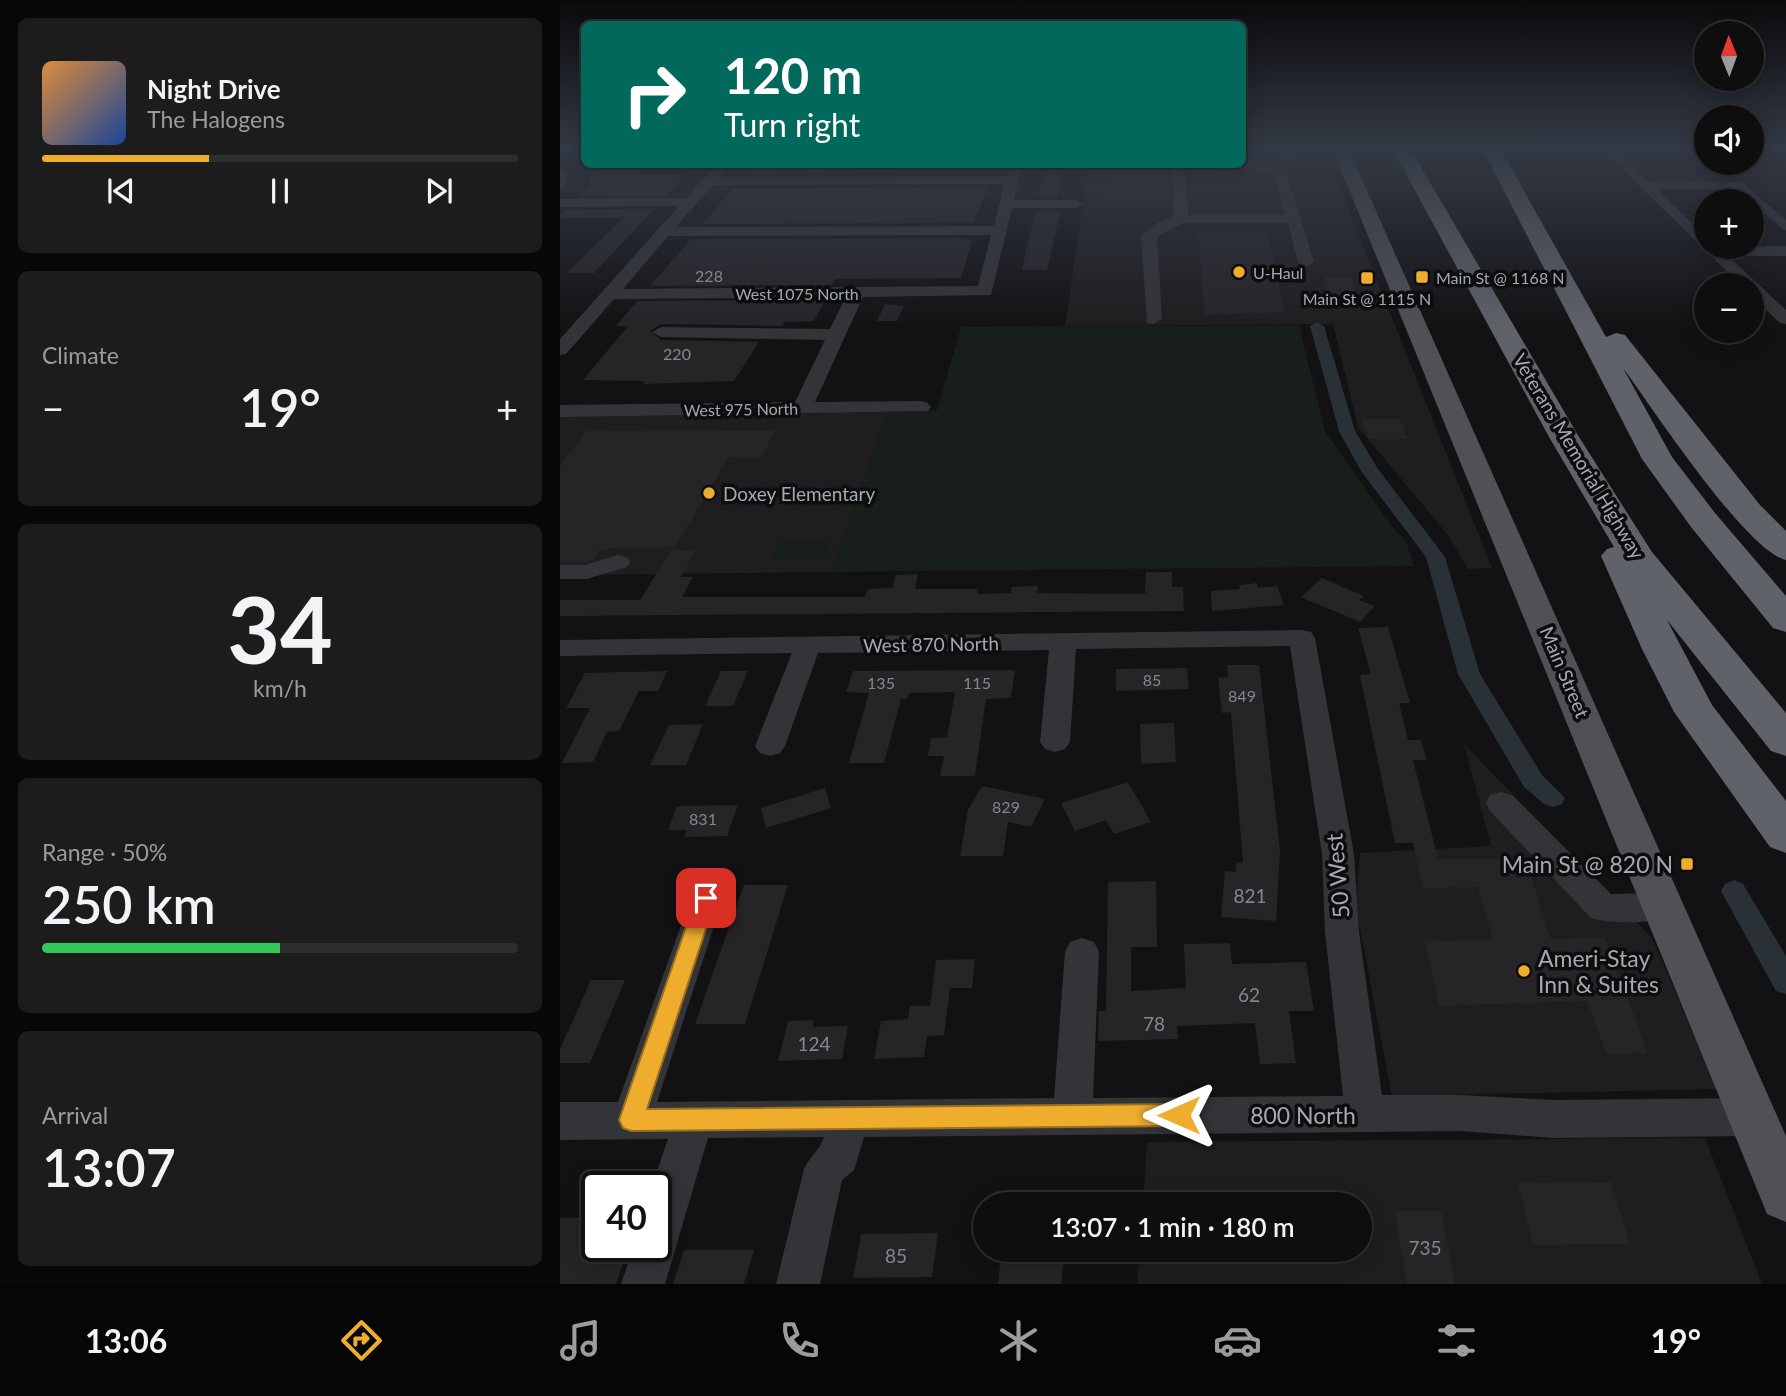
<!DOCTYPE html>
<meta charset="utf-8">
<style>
:root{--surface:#0e0e0f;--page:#1c1c1d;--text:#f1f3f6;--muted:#9b9c9e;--line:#2e2e2f;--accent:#efad2e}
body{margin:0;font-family:Lato,sans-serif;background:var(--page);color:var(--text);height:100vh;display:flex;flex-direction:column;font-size:26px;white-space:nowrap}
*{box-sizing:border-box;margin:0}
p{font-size:23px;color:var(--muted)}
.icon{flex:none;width:38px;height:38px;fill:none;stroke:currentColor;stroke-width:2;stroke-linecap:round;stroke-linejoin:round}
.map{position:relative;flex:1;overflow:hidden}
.panel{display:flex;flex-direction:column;gap:18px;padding:18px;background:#080808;width:560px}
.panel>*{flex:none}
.banner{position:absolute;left:21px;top:21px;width:665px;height:147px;border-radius:10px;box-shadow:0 4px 18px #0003,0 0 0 2px var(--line);background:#00695c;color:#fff;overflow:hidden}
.needle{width:46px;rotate:359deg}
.fabs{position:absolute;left:1134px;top:21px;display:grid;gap:14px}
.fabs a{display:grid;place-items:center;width:70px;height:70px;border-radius:50%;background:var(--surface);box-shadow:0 4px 18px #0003,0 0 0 2px var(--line);font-size:35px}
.speed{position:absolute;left:21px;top:1171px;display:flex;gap:14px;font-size:35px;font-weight:700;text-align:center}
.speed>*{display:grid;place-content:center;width:91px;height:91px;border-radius:50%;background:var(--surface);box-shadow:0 4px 18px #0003,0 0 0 2px var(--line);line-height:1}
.speed .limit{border:4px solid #111;border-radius:10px;background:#fff;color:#111}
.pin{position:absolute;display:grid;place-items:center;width:60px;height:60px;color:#fff;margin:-30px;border-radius:14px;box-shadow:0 4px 10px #0006}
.me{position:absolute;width:77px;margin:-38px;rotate:270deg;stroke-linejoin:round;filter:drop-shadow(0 0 5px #0008)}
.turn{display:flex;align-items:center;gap:24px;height:147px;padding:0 28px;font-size:32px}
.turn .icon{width:91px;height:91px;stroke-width:2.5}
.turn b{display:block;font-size:49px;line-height:60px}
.big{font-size:52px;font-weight:600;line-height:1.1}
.panel .card{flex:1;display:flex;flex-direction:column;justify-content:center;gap:10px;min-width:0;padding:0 24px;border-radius:10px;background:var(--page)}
.panel .dial{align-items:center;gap:0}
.dial b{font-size:91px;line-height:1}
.song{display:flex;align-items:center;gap:21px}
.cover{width:84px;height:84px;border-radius:10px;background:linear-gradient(135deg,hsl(30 70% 55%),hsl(220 70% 35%))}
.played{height:7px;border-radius:4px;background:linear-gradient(90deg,var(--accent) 35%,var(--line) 35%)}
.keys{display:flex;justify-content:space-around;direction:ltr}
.heat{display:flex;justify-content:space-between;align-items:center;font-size:38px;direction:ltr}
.charge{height:10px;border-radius:5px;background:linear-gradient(90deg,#34c759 50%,var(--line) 0)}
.trip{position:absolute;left:413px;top:1192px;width:399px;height:70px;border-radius:35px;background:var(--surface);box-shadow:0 4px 18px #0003,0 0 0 2px var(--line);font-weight:600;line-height:70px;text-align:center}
.tab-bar{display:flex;height:112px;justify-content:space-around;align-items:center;background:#060606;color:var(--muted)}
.tab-bar .icon{width:49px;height:49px}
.tab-bar .active{color:var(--accent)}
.tab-bar b{font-size:32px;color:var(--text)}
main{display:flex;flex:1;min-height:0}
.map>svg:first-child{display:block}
.built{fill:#1e1e20}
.green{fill:#181e19}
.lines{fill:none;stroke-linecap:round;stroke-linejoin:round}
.canal{fill:#293137;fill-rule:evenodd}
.building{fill:#252528}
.minor{fill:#333438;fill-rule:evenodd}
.major{fill:#4f5157;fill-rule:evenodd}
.highway{fill:#5f6269;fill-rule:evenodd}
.route{fill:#efad2e;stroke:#9b701e;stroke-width:2}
.poi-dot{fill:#efad2e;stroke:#0d0d0e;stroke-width:2.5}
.labels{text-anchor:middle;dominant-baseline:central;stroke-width:7;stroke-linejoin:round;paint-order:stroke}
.far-poi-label{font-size:16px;fill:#a3a9b4;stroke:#0d0d0e;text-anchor:start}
.number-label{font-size:16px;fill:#838790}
.far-street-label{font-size:16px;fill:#a3a9b4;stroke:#0d0d0e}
.street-label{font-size:19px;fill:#a3a9b4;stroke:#0d0d0e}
.poi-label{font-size:19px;fill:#a3a9b4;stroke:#0d0d0e;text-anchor:start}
.near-number-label{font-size:19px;fill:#838790}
.near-poi-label{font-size:23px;fill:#a3a9b4;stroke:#0d0d0e;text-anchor:end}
.near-street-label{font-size:23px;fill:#a3a9b4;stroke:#0d0d0e}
</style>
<main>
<section class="panel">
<div class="card">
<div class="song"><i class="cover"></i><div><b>Night Drive</b><p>The Halogens</p></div></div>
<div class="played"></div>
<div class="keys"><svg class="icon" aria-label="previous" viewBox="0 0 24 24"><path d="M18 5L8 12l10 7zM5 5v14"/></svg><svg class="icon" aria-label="pause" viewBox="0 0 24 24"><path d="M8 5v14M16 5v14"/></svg><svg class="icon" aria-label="next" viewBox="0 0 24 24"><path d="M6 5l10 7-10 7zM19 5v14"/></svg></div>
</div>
<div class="card"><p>Climate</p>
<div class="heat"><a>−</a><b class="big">19°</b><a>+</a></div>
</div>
<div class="card dial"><b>34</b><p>km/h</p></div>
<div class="card"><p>Range · 50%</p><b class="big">250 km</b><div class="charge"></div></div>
<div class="card"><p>Arrival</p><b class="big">13:07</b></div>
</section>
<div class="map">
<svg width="1226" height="1284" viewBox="0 0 1226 1284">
<rect width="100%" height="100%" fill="#121214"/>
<g class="built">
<path d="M683,150h82l167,418 -24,1 -20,-34 -90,-108 -25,-103 -268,2 24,-161 153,-1z"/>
<path d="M328,411l-57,161 -271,3v-161z"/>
<path d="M904,744l188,194 65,151 -325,7 -36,-189 4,-54 131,-7z"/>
<path d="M1145,1138l57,146h-625l3,-34h220v-46h-217l4,-62z"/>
</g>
<g class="green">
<path d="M739,325l26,106 68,97 13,13 8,25 -583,6 57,-161 49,-1 24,-83z"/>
<path d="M219,541h52l-7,20h-53z"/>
</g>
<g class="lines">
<g class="canal">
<path d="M724,150h10l-2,11h-8z"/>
<path d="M757,322l7,4 31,105 23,38 67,88 35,117 62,101 23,23 -3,6 -9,3 -9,-3 -20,-17 -66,-113 -32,-117 -65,-86 -22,-40 -29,-105z"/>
<path d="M1174,880l9,4 43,72v38l-10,-3 -55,-100 4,-7z"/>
</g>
</g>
<g class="building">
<path d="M34,164h46l-1,11h46l-19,21h-87l9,-8z"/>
<path d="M485,164h18l-6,33 -19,-1z"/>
<path d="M565,164h33l1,5h10l1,31 -65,1 6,-31 14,-1z"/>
<path d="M190,166l146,1h98l-2,6 -248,1z"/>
<path d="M428,187l-15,36 -270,1 30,-36z"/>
<path d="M94,209l-60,64h-27l56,-55h-63l4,-8z"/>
<path d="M475,211l25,2 -13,57h-25z"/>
<path d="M638,232h69l18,80 -80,3z"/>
<path d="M407,238v2h5l-11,38 -126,1 -3,6 -182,1 41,-47z"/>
<path d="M764,277h28l7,29 -31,-1z"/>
<path d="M265,300l-11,21 -29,1 -3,4 -121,-2 -11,7 11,9 112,2h-14l-25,39 -91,3 2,-3 -62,-1 45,-54h-12l21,-25z"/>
<path d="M325,304l19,2 -7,15h-20z"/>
<path d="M802,419h38l7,20h-39z"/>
<path d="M215,430l-13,27h-33l-54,90h-60l-17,4 -4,8 -9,3h-25v-96l27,-35z"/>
<path d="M111,550h25l-15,27h12l-11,20h183l3,-8 24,-1 4,-13 22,-1 -3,15h63l-1,5 34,-1 1,-6 26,-1 -1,7 108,1 1,-22h26v15h11l1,24 -624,5v-16h80z"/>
<path d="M762,578l42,18 -5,4 16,6 -15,16 -59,-25z"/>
<path d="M697,583l1,5 19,-2 7,19 -72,6 -1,-20 29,-2 -1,-4z"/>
<path d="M828,627l22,76h-11l9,37h13l6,20h-14l25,99h87l26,80 54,-1 43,115 -41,1 -20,-53 -148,5 -14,-65 68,-1 -15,-53 -55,1 -10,-45h-18l-35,-168 11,-1 -13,-46z"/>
<path d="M667,665h32l21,185 -4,71 -55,-4 4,-46 11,1v-10l7,1 -12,-151 -9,1 -4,-35 10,-1z"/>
<path d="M627,668l2,21 -73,2v-22z"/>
<path d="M455,670l-4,28 -25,1 -11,77h-35l4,-20h-16l3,-18h16l8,-46 -46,1 -2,6h-6l-17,64h-35l20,-70 -23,-1 7,-21z"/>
<path d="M107,671l-9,20h-19l-20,40 -12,1 -14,30 -31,1 28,-55h-24l19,-35z"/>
<path d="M161,671h27l-15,35h-28z"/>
<path d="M614,723l2,39 -35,2 -1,-40z"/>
<path d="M143,724l-17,41h-36l19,-40z"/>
<path d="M568,782l23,40 -37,12 -8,-14 -31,11 -14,-28z"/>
<path d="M422,786l63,13 -14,28 -23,-5 -5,34h-43l8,-46z"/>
<path d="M265,788l6,20 -65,20 -5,-20z"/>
<path d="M178,805l-11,31 -43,1 3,-7h-19l9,-24z"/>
<path d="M596,881l1,66h-26v44l55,-3 -2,-44 46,-1 2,21 74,-2 8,49h-25l7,52 -36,1 -5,-41 -78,3 1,13 -80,2 1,-30h7l2,-129z"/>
<path d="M184,885h44l-43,139h-50z"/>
<path d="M415,959l-3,29h-22l-6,47 -17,1 -3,21 -50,2 7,-38 27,-2 2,-13h20l6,-46z"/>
<path d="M31,980h34l-35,83h-30v-14z"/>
<path d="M254,1020l-1,7 35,-1 -6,33 -64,2 10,-40z"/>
<path d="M1051,1182l19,62 -97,1 -15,-62z"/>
<path d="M835,1211h46l14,73h-48z"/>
<path d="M37,1217v29h32l-13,38h-56v-66z"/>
<path d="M378,1233l-6,44 -79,1 8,-44z"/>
<path d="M124,1250h70l-10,34h-71z"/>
<path d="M441,1254h63l-3,30h-63z"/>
</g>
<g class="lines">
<g class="minor">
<path d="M1043,150h14l31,31 93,1 45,38v11l-53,-42h-76l49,48v10l80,-1v10h-58l58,54v14l-6,-1 -28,-27v-11h-11z"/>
<path d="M682,160l42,5 30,97 -8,5 -8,-5 -10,-39h-105l-26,14 5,82 -9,5 -6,-1 -6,-87 18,-14 15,-5 -3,-53h71zM682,168l31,3 12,44h-97l-3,-45z"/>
<path d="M449,164h13l-8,36h62l7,4 -7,4h-64l-21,87 -128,2 -48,105 106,-1 7,2 3,4 -3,4 -368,6v-12l235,-3 30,-62 -164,-3 -9,-5 9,-5 169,2 16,-32 -232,2 -48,55 -6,1v-16l119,-133 -119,1v-8l127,-1 16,-20 16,-12 7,4 -6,7 286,-1zM444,184l-10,42 -318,1 37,-42zM431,235l-13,51 -355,3 45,-53z"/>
<path d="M0,168l7,4v13l-7,4z"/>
<path d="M58,555l9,2 3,5 -3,5 -40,12h-27v-14h25z"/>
<path d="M742,630l9,2 4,6 39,216 5,78 23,163h79l93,5 199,-2 14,6 6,13 -6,13 -14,6 -199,2 -93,-7 -597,6 -10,33 -12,10 -22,104h-44l28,-115c5,-12 17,-20 20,-32l-116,1 -43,146h-44l13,-38h22v-60h-4l16,-47 -108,1v-38h58l76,-213 12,-4 12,4 5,9 -66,204 397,-4 11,-146 5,-10 12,-4 12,4 5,10 -6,146 250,-2 -18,-164 -3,-78 -32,-208 -214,3 -6,93 -5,7 -10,3 -10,-3 -5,-7 9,-92 -231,3 -33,93 -5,7 -10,3 -10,-3 -5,-7 37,-93 -232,3v-16z"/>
<path d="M941,792l11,3 99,99 53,-1 12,3 5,10 -5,10c-24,7 -61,9 -85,2l-101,-107 -4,-8 4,-8z"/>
</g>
<path class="major" d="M773,150h16l437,986v86l-19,-8z"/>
<g class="highway">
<path d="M833,150h18l168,287 73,115 134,161v43l-15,-5 -104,-131 45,85 74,96v52l-16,-6 -96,-135 -32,-63 -41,-93 6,-7 7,-2 -65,-110z"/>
<path d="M923,150h18l105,187 10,-4 9,2 135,170 26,26v29c-40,-9 -134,-153 -163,-192l49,89 43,56 71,83v36l-13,-4 -82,-101 -49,-68z"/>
</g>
</g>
<linearGradient id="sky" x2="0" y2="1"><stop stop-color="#0a0a0b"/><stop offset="0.45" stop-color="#333945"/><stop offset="1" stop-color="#333945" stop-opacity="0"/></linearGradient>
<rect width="1226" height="330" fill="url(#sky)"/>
<path class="route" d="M146,890l7,2 3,6 -69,211 532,-5 8,3 4,8 -4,8 -8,3 -548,5 -8,-3 -4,-8 77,-222 3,-6z"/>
<g class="poi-dot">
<circle cx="679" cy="272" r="7"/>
<rect x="855" y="270" width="14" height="14" rx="3.5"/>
<rect x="800" y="271" width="14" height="14" rx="3.5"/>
<circle cx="149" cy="493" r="7"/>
<rect x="1120" y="857" width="14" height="14" rx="3.5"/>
<circle cx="964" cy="971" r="7"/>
</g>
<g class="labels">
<g class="far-poi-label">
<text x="693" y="272">U-Haul</text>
<text x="876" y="277">Main St @ 1168 N</text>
<text x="807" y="298" text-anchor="middle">Main St @ 1115 N</text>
</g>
<g class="number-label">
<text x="149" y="275">228</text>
<text x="117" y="353">220</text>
<text x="592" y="679">85</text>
<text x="321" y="682">135</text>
<text x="417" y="682">115</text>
<text x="682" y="695">849</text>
<text x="446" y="806">829</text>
<text x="143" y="818">831</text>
</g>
<g class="far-street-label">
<text x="237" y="293">West 1075 North</text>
<text transform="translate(181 409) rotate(-1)">West 975 North</text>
</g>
<g class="street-label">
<text transform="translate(1019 456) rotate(59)">Veterans Memorial Highway</text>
<text transform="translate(371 644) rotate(-1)">West 870 North</text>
<text transform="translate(1005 672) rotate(67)">Main Street</text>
</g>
<g class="poi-label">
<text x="163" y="493">Doxey Elementary</text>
</g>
<g class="near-number-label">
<text x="690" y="895">821</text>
<text x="689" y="994">62</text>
<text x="594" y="1023">78</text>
<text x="254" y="1043">124</text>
<text x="865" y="1247">735</text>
<text x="336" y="1255">85</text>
</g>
<g class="near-poi-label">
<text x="1113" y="864">Main St @ 820 N</text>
<text x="978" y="958" text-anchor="start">Ameri-Stay<tspan x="978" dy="26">Inn &amp; Suites</tspan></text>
</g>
<g class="near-street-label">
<text transform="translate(777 876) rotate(-95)">50 West</text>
<text x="743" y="1115">800 North</text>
</g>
</g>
</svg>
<div class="fabs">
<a><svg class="needle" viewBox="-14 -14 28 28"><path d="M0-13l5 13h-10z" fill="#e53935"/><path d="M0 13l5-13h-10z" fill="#9b9c9e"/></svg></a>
<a><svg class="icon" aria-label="sound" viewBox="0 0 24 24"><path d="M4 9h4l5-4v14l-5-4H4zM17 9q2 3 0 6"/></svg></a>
<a>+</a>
<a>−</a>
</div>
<div class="speed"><div class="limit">40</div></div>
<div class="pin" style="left:146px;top:898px;background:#d93025"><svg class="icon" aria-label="arrive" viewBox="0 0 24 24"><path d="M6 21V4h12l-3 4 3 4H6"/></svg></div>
<svg class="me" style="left:619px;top:1115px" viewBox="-20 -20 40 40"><path d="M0-17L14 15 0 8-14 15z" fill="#efad2e" stroke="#fff" stroke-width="4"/></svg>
<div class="trip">13:07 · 1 min · 180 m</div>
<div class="banner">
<div class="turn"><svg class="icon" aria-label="right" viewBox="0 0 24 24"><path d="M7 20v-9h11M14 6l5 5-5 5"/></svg><div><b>120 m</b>Turn right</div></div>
</div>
</div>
</main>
<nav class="tab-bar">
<b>13:06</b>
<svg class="icon active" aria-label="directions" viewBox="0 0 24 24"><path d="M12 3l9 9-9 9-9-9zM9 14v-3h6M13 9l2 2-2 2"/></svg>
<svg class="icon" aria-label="music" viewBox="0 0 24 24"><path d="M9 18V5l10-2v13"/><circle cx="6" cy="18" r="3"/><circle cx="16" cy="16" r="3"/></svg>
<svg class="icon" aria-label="phone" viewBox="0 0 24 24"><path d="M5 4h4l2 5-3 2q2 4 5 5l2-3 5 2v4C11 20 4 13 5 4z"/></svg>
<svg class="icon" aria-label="climate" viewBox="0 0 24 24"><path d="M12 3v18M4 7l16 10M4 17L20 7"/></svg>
<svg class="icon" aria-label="car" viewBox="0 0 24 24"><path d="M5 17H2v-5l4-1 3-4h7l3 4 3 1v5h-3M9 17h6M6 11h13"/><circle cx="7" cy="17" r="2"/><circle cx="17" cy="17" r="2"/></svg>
<svg class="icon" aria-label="filters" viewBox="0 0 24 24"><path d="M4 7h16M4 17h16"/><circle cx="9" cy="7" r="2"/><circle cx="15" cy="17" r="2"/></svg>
<b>19°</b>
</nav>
